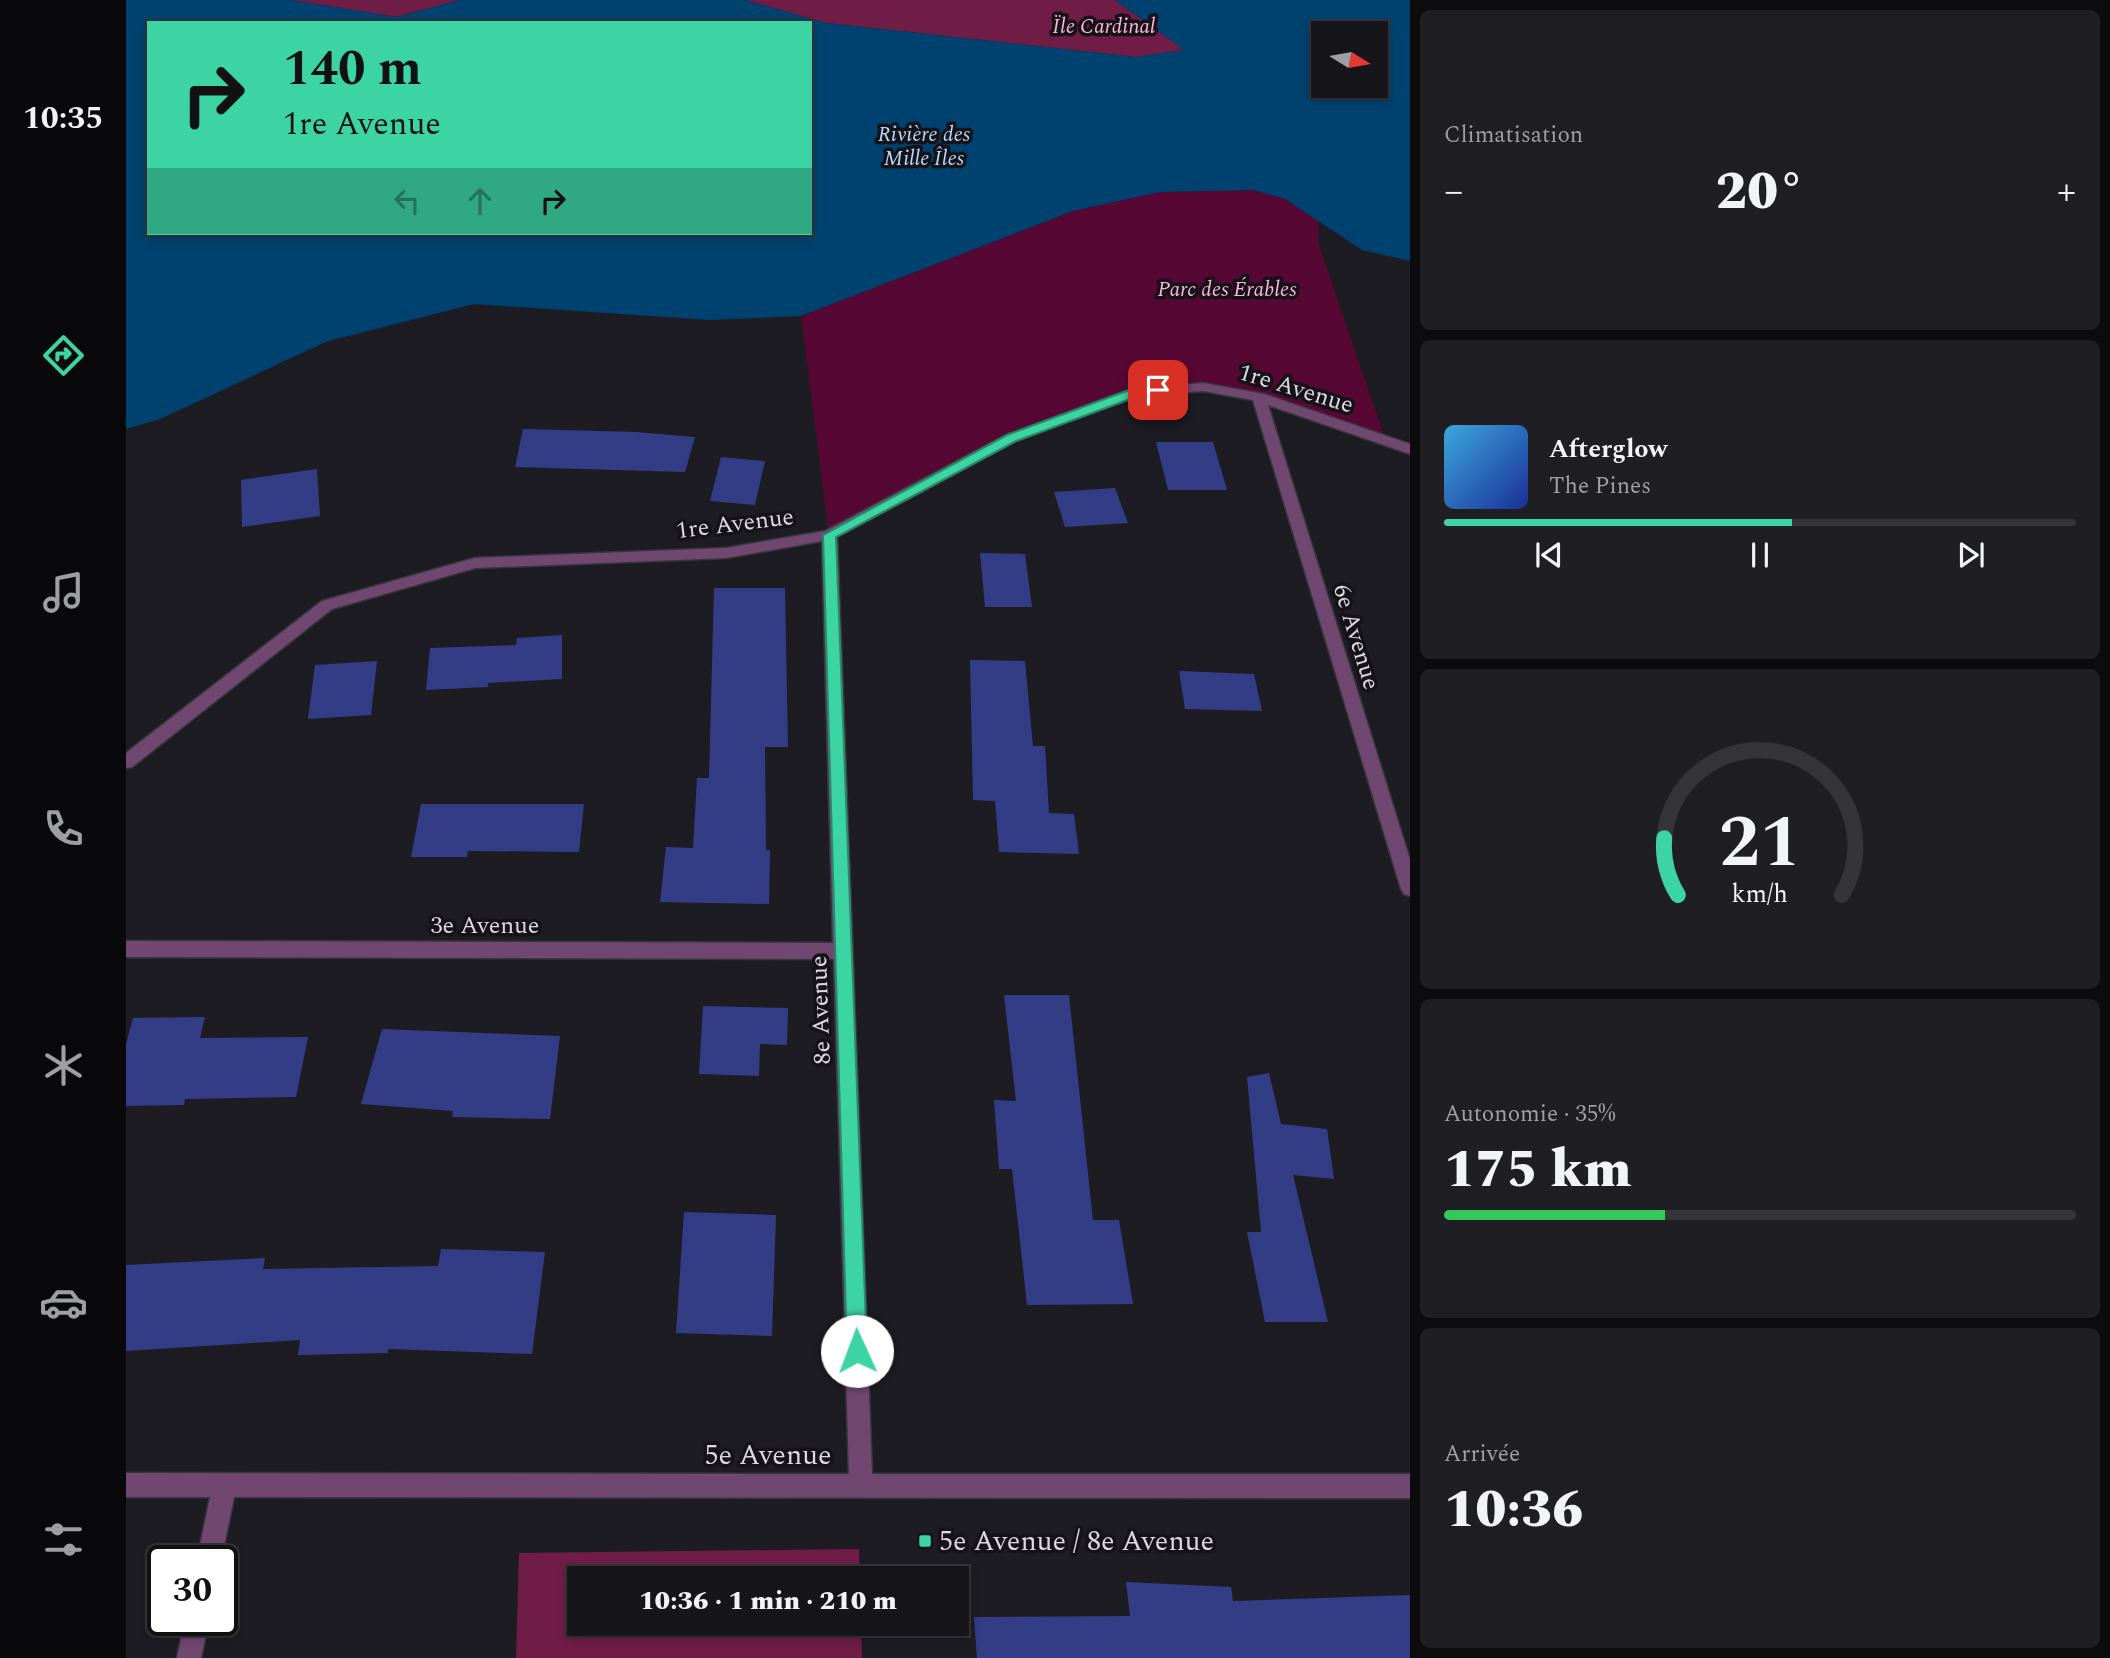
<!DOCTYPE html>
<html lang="fr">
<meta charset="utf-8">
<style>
:root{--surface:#16151a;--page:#1f1e23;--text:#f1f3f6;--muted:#9e9fa2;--line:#353439;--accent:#3cd4a3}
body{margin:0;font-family:Spectral,serif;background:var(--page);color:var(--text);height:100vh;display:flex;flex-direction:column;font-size:26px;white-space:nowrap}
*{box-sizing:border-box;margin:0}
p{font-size:23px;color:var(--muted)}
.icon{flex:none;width:38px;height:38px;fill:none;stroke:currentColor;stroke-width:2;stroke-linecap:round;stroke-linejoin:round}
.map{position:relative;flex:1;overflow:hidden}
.details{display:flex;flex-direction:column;gap:10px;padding:10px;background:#0c0c0e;width:700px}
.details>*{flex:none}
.guide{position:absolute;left:21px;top:21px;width:665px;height:214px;border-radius:0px;box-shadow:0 4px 10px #0003,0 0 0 2px var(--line);background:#3cd4a3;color:#111;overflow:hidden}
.needle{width:46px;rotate:101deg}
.controls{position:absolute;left:1185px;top:21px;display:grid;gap:14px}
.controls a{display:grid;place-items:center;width:77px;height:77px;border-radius:0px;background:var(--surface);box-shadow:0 4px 10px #0003,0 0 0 2px var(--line);font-size:35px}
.speed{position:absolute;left:21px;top:1545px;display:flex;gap:14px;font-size:35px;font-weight:700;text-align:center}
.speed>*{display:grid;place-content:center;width:91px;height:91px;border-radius:50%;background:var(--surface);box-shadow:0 4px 10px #0003,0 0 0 2px var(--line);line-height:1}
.speed .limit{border:4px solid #111;border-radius:10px;background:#fff;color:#111}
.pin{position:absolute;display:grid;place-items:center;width:60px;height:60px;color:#fff;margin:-30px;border-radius:14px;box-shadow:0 4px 10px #0006}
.me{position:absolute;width:77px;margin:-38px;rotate:358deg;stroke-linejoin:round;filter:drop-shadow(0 0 5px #0008)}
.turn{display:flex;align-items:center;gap:24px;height:147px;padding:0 21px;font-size:32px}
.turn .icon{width:91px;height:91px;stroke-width:2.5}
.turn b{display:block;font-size:49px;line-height:60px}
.lanes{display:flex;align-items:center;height:66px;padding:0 21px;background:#0003;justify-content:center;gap:35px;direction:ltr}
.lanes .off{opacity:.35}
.big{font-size:52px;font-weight:800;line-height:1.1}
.details .tile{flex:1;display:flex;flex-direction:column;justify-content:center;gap:10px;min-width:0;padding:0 24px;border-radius:10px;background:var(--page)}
.details .dial{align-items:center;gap:0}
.dial svg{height:182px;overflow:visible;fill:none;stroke:var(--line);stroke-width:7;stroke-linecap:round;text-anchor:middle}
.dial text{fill:var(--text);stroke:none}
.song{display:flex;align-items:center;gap:21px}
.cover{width:84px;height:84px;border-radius:10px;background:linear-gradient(135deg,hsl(200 70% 55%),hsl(230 70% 35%))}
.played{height:7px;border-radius:4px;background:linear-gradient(90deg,var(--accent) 55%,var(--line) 55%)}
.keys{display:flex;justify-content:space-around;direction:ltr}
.heat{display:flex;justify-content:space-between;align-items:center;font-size:38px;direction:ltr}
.charge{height:10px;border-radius:5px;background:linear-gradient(90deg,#34c759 35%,var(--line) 0)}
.trip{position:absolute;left:441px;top:1566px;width:402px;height:70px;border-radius:0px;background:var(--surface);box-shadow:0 4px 10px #0003,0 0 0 2px var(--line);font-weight:800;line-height:70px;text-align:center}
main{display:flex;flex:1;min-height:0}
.dock{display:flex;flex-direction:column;width:126px;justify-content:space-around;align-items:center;background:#09080a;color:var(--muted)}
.dock .icon{width:49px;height:49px}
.dock .on{color:var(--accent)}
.dock b{font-size:32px;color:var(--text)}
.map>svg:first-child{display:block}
.green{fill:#570734}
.forest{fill:#6f1d47}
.water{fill:#00426f;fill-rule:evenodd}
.building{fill:#323d86}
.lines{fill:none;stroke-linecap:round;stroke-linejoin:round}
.street-casing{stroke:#38363d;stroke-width:3}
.street{fill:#704770;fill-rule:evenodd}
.route{fill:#3cd4a3;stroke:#278a6a;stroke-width:2}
.poi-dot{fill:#3cd4a3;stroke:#151319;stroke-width:2.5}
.labels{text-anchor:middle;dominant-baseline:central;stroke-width:7;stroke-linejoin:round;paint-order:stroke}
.far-park-label{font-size:21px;font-style:italic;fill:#feb5d3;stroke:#151319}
.far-water-label{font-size:21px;font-style:italic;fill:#b5dafc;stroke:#151319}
.street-label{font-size:24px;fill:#dbd9de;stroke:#151319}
.near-street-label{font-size:28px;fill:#dbd9de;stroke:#151319}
.near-poi-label{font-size:28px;fill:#dbd9de;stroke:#151319;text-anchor:start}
</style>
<main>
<nav class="dock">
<b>10:35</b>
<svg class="icon on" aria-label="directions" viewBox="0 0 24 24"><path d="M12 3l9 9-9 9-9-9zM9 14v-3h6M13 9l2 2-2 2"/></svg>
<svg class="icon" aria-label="music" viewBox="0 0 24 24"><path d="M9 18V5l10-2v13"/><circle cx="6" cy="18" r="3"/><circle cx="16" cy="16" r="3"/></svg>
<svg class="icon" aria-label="phone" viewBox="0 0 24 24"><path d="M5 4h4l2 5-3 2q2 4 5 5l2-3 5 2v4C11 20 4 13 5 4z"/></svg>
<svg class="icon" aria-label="climate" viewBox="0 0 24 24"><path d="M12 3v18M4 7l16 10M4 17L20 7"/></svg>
<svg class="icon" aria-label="car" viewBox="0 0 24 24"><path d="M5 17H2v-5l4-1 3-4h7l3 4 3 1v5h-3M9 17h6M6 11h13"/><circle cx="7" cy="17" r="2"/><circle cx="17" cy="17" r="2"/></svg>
<svg class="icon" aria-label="filters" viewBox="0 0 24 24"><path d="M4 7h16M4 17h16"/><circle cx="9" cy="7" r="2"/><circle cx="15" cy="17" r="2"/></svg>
</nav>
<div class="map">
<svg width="1284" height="1658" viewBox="0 0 1284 1658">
<rect width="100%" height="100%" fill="#1e1c23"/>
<path class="green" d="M1127,190l32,9 33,22 1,24 67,196 -127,-44 -56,-10 -67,5 -135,51 -172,92 -28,-219 273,-105 86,-19z"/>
<g class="forest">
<path d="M164,0h170l-63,17z"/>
<path d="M619,0h370l70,50 -49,7 -310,-34z"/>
<path d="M733,1549l1,29h-281v46h282l1,34h-346l3,-105z"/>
</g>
<path class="water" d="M0,0h164l107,17 63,-17h285l81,23 310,34 48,-7 -69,-50h295v261l-48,-11 -77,-51 -32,-9 -93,2 -87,19 -272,105 -91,4 -236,-16 -146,37 -168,78 -34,10zM23,23h661v210h-661zM1197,33h53v53h-53z"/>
<g class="building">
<path d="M397,429l113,3 59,5 -10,35 -170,-5z"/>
<path d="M1030,442h57l14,48h-59z"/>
<path d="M595,457l44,4 -10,44 -45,-4z"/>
<path d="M191,469l3,47 -78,11 -1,-47z"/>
<path d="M989,488l13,35 -63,4 -11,-35z"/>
<path d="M854,553l45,1 7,53h-47z"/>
<path d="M588,588h71l3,159h-23l1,103h4l-1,54 -109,-2 6,-55 27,1 4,-70h12z"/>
<path d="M436,635v44l-74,4v4l-62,3 4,-42 86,-3 1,-7z"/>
<path d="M844,660l55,1 8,85h12l4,67 25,1 5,40 -80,-2 -4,-51 -22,-1z"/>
<path d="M251,661l-6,54 -63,4 7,-54z"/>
<path d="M1053,671l75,3 8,37 -77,-2z"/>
<path d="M295,804h163l-5,48 -111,-1 -1,6h-56z"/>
<path d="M878,995h65l24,225h26l14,84 -106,1 -15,-136h-13l-5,-69 22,1z"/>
<path d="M577,1006l85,2 -1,37 -27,-1 -1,32 -60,-2z"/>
<path d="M79,1017l-5,21 108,-1 -12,60 -111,2 -1,6 -58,1v-62l7,-26z"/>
<path d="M256,1029l178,7 -10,83 -98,-2 1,-6 -92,-7z"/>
<path d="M1143,1073l12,51 46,5 7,50 -41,-4 35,147h-63l-18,-90h14l-14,-155z"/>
<path d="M558,1212l92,3 -4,121 -96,-3z"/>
<path d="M315,1249l104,3 -13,102 -144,-5v4l-90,2 2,-15 -174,11v-86l139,-7 -2,11 175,-3z"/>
<path d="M1000,1582l105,5 2,14 177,-6v63h-433l-3,-41 156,-1z"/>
</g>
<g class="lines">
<defs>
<g id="street">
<path d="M1077,383l61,11 146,50v10l-142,-49 142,455v36l-6,-2 -3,-5 -148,-489 -50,-9 -65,5 -122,45 -179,96 35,937h538v24l-1176,-1 -13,64h-24l13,-64h-84v-24l723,1 -15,-515 -708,-2v-16l707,2 -11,-402 -96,17 -251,10 -143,41 -200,158 -6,1v-15l196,-152 153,-43 251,-10 99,-17 181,-96 125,-46z"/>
<path d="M59,1620h24l-8,38h-24z"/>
</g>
</defs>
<use href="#street" class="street-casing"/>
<use href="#street" class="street"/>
</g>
<path class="route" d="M1032,386l7,4 -2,3 -25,3 -122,45 -180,96 31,814 -3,7 -7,3 -7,-3 -3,-7 -24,-816 184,-100 125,-46z"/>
<rect class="poi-dot" x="792" y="1534" width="14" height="14" rx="3.5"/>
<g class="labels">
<g class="far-park-label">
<text x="978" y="27">Ïle Cardinal</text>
<text x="1101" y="290">Parc des Érables</text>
</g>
<g class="far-water-label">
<text x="798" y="135">Rivière des<tspan x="798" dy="24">Mille Îles</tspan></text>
</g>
<g class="street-label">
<text transform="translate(1170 389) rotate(17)">1re Avenue</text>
<text transform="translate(609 524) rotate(-7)">1re Avenue</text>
<text transform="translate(1230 637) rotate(73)">6e Avenue</text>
<text x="359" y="926">3e Avenue</text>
<text transform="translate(695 1010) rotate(-92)">8e Avenue</text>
</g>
<g class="near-street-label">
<text x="642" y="1455">5e Avenue</text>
</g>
<g class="near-poi-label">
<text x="813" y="1541">5e Avenue / 8e Avenue</text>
</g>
</g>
</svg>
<div class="controls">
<a><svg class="needle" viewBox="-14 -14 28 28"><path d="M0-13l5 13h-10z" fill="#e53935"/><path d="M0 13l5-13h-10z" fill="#9e9fa2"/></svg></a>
</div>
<div class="speed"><div class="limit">30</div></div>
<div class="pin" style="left:1032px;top:390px;background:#d93025"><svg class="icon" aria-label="arrive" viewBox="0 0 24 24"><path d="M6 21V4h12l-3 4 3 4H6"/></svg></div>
<svg class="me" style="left:731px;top:1351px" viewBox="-20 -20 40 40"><circle r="19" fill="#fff"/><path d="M0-13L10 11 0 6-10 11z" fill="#3cd4a3"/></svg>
<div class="trip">10:36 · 1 min · 210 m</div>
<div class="guide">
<div class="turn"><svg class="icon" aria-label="right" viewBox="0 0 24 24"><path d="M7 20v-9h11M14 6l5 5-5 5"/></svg><div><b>140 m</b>1re Avenue</div></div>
<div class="lanes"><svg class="icon off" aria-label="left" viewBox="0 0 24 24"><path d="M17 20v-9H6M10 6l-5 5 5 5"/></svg><svg class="icon off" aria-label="ahead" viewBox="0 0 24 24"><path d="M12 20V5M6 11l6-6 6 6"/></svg><svg class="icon" aria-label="right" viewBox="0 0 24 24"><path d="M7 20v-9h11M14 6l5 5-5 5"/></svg></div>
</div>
</div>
<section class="details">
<div class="tile"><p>Climatisation</p>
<div class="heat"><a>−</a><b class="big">20°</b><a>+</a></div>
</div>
<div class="tile">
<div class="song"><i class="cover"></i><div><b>Afterglow</b><p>The Pines</p></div></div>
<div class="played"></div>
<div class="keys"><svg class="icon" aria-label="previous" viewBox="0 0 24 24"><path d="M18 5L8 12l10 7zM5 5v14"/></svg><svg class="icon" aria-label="pause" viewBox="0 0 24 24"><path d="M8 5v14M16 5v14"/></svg><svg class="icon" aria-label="next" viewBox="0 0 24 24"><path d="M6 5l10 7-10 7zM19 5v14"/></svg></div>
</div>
<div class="tile dial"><svg viewBox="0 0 100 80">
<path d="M14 69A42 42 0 1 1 86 69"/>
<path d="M14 69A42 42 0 0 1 8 44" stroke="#3cd4a3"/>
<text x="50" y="56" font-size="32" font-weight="700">21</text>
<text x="50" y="72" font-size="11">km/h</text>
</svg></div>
<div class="tile"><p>Autonomie · 35%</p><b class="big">175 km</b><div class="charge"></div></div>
<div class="tile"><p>Arrivée</p><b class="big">10:36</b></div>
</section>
</main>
